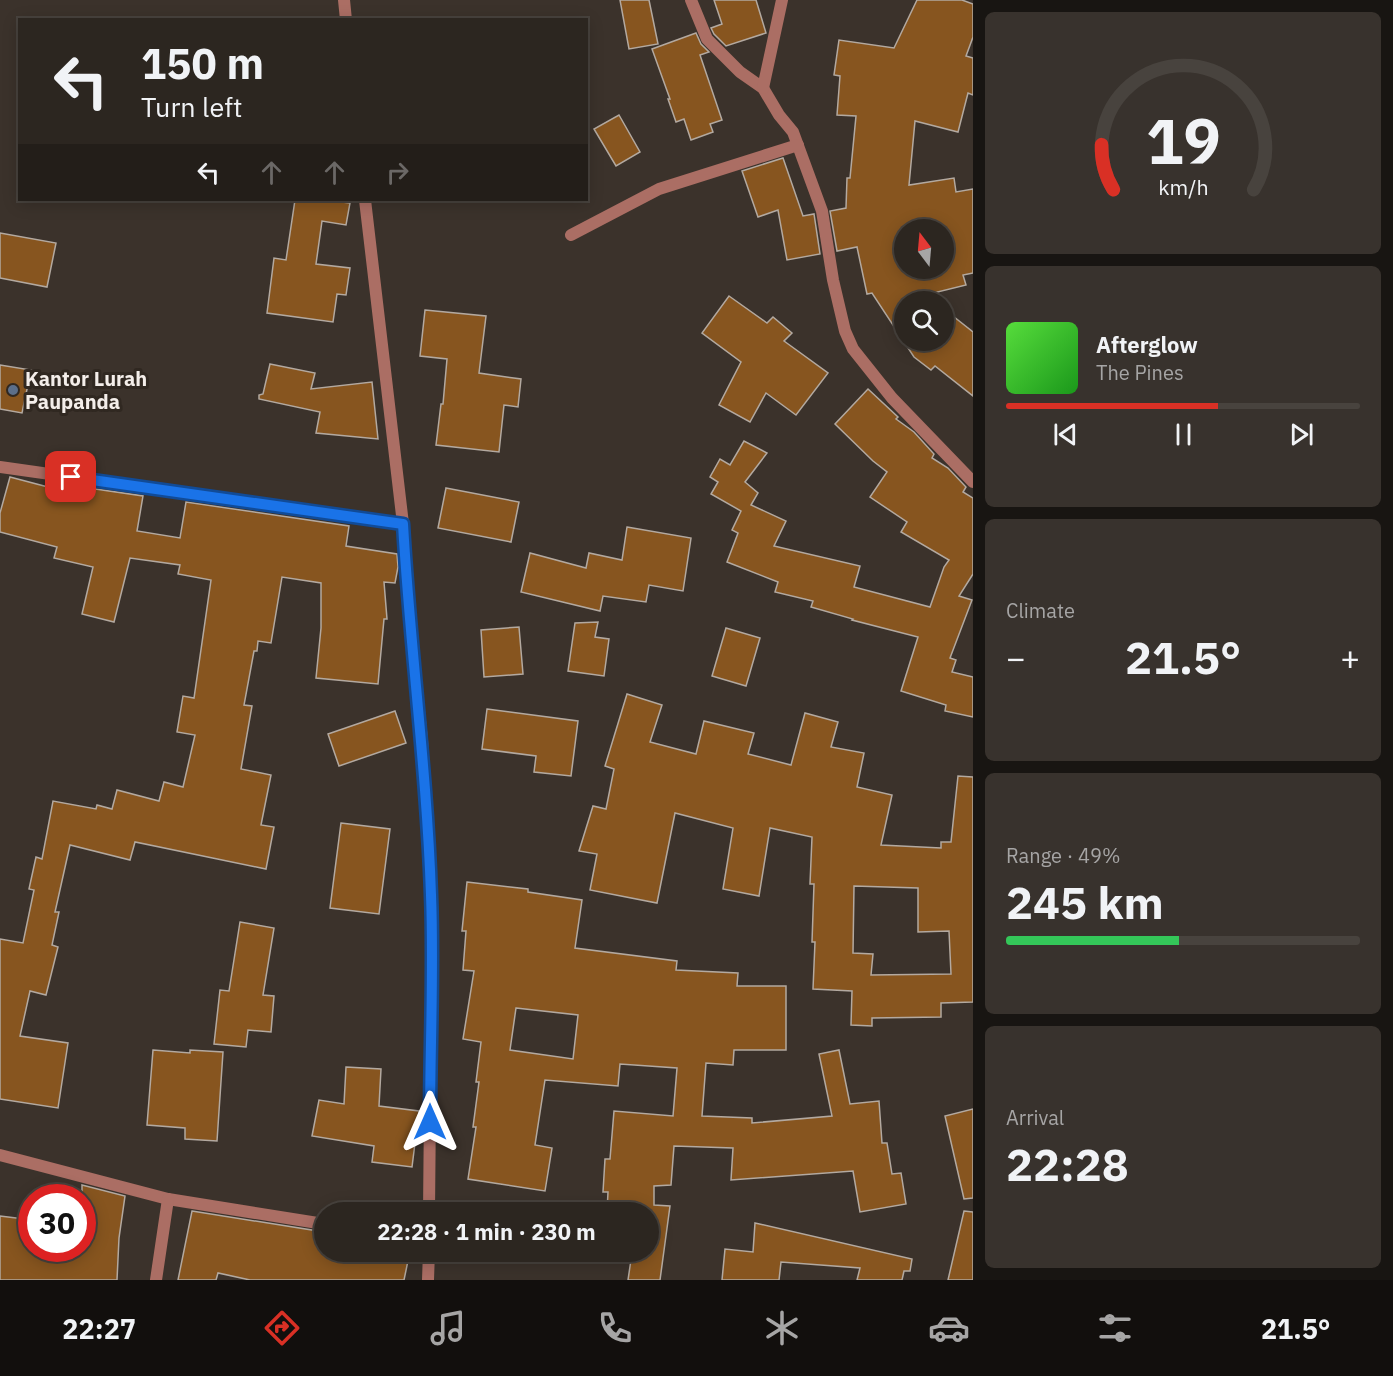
<!DOCTYPE html>
<meta charset="utf-8">
<style>
:root{--surface:#2c2620;--page:#38322d;--text:#f1f3f6;--muted:#a6a5a5;--line:#48433e;--accent:#d93025}
body{margin:0;font-family:"IBM Plex Sans",sans-serif;background:var(--page);color:var(--text);height:100vh;display:flex;flex-direction:column;font-size:22px;white-space:nowrap}
*{box-sizing:border-box;margin:0}
p{font-size:20px;color:var(--muted)}
.icon{flex:none;width:33px;height:33px;fill:none;stroke:currentColor;stroke-width:2;stroke-linecap:round;stroke-linejoin:round}
.map{position:relative;flex:1;overflow:hidden}
.sheet{display:flex;flex-direction:column;gap:12px;padding:12px;background:#181512;width:420px}
.sheet>*{flex:none}
.top-card{position:absolute;left:18px;top:18px;width:570px;height:183px;border-radius:0px;box-shadow:0 3px 15px #0003,0 0 0 2px var(--line);background:#2c2620;color:var(--text);overflow:hidden}
.needle{width:39px;rotate:344deg}
.tools{position:absolute;left:894px;top:219px;display:grid;gap:12px}
.tools a{display:grid;place-items:center;width:60px;height:60px;border-radius:50%;background:var(--surface);box-shadow:0 3px 15px #0003,0 0 0 2px var(--line);font-size:30px}
.speed{position:absolute;left:18px;top:1184px;display:flex;gap:12px;font-size:30px;font-weight:700;text-align:center}
.speed>*{display:grid;place-content:center;width:78px;height:78px;border-radius:50%;background:var(--surface);box-shadow:0 3px 15px #0003,0 0 0 2px var(--line);line-height:1}
.speed .limit{border:9px solid #d22;background:#fff;color:#111}
.pin{position:absolute;display:grid;place-items:center;width:51px;height:51px;color:#fff;margin:-26px;border-radius:12px;box-shadow:0 3px 9px #0006}
.me{position:absolute;width:66px;margin:-33px;rotate:0deg;stroke-linejoin:round;filter:drop-shadow(0 0 4px #0008)}
.turn{display:flex;align-items:center;gap:21px;height:126px;padding:0 24px;font-size:27px}
.turn .icon{width:78px;height:78px;stroke-width:2.5}
.turn b{display:block;font-size:42px;line-height:51px}
.lanes{display:flex;align-items:center;height:57px;padding:0 24px;background:#0003;justify-content:center;gap:30px;direction:ltr}
.lanes .off{opacity:.35}
.big{font-size:45px;font-weight:700;line-height:1.1}
.sheet .card{flex:1;display:flex;flex-direction:column;justify-content:center;gap:9px;min-width:0;padding:0 21px;border-radius:9px;background:var(--page)}
.sheet .dial{align-items:center;gap:0}
.dial svg{height:156px;overflow:visible;fill:none;stroke:var(--line);stroke-width:7;stroke-linecap:round;text-anchor:middle}
.dial text{fill:var(--text);stroke:none}
.song{display:flex;align-items:center;gap:18px}
.cover{width:72px;height:72px;border-radius:9px;background:linear-gradient(135deg,hsl(110 70% 55%),hsl(120 70% 35%))}
.played{height:6px;border-radius:3px;background:linear-gradient(90deg,var(--accent) 60%,var(--line) 60%)}
.keys{display:flex;justify-content:space-around;direction:ltr}
.heat{display:flex;justify-content:space-between;align-items:center;font-size:33px;direction:ltr}
.charge{height:9px;border-radius:4px;background:linear-gradient(90deg,#34c759 49%,var(--line) 0)}
.trip{position:absolute;left:314px;top:1202px;width:345px;height:60px;border-radius:30px;background:var(--surface);box-shadow:0 3px 15px #0003,0 0 0 2px var(--line);font-weight:700;line-height:60px;text-align:center}
.tabs{display:flex;height:96px;justify-content:space-around;align-items:center;background:#120f0d;color:var(--muted)}
.tabs .icon{width:42px;height:42px}
.tabs .current{color:var(--accent)}
.tabs b{font-size:27px;color:var(--text)}
main{display:flex;flex:1;min-height:0}
.map>svg:first-child{display:block}
.building{fill:#87551f;stroke:#b3a9a0;stroke-width:1.5;fill-rule:evenodd}
.lines{fill:none;stroke-linecap:round;stroke-linejoin:round}
.street{stroke:#ab6e64;stroke-width:12}
.route-casing{stroke:#114b97;stroke-width:15}
.route{stroke:#1a73e8;stroke-width:10}
.service-dot{fill:#5c6f8a;stroke:#302821;stroke-width:2}
.labels{text-anchor:middle;dominant-baseline:central;stroke-width:6;stroke-linejoin:round;paint-order:stroke}
.poi-label{font-size:20px;font-weight:bold;fill:#f4eeea;stroke:#302821;text-anchor:start}
</style>
<main>
<div class="map">
<svg width="973" height="1280" viewBox="0 0 973 1280">
<rect width="100%" height="100%" fill="#3b322b"/>
<g class="building">
<path d="M620,0h29l9,44 -29,5z"/>
<path d="M714,0h42l10,33 -40,13 -12,-12 -3,-6 11,-4z"/>
<path d="M917,0h45l11,4v33l-7,19 7,2v37l-5,-2 -10,39 -43,-11 -6,64 45,-7 2,14 17,-3v84l-10,2 3,10 -41,10 9,7h-30v38h40v-31l29,23v64l-38,-30 -4,4 -17,-13 -42,-64 -5,1 -10,-47 -20,4 -7,-40 16,-3 1,-30h3l6,-62 -19,-1 3,-39 -6,-1 5,-35 55,8zM904,230h40v38h-40z"/>
<path d="M696,33l5,11 8,8 -9,3 22,65 -12,4 3,8 -22,8 -7,-21 -8,3 -8,-23h2l-18,-50z"/>
<path d="M619,115l21,37 -24,14 -22,-37z"/>
<path d="M783,158l20,58 11,-2 6,40 -33,6 -9,-50 -20,7 -16,-46z"/>
<path d="M295,200h31l24,3 -4,22 -24,-4 -6,43 34,4 -4,27 -9,-1 -4,28 -66,-9 7,-55 12,2z"/>
<path d="M0,233l56,10 -9,44 -47,-9z"/>
<path d="M729,296l38,27 6,-6 19,16 -8,8 44,32 -32,42 -30,-22 -16,29 -31,-17 22,-43 -39,-29z"/>
<path d="M425,310l61,6 -7,57 42,6 -3,28 -14,-2 -5,47 -63,-7 5,-41h2l4,-45 -27,-3z"/>
<path d="M270,364l45,9 -4,16 61,-7 6,57 -62,-6 4,-21 -61,-13v-4l4,-1z"/>
<path d="M0,365l31,5 -9,43 -22,-4z"/>
<path d="M868,389l30,28 -2,2 18,13 20,22 -2,4 16,10 18,19 -3,5 10,6v76l-14,22 13,4 -22,58 6,2 -4,12 21,5v40l-28,-6 1,-6 -45,-14 17,-54 -66,-17 1,-1 -42,-12 2,-6 -38,-9 3,-10 -51,-20 11,-29 -6,-3 9,-19 -30,-17 7,-12 -8,-5 10,-18 10,6 14,-24 23,12 -22,29 13,11 -7,12 35,16 -12,25 86,20 -6,21 76,20 14,-40 5,-7 -48,-28 6,-10 -37,-25 17,-25 -14,-11 -38,-37z"/>
<path d="M10,477l57,15 1,-7 75,11 -6,35 43,7 6,-36 163,24 -3,20 51,8 1,13 -3,16 -11,-1 3,37h-3l-6,65 -62,-6 5,-50v-45l-39,-6 -11,66 -13,-2 -1,10h-3l-10,54 8,1 -11,63 30,6 -10,50 13,2 -8,42 -131,-27 -5,18 -60,-15 -15,67h4l-7,33 6,2 -12,48 -16,-4 -10,45 48,7 -10,65 -58,-9v-160l23,4 11,-53 -5,-1 7,-32 6,2 11,-58 43,8 1,-4 15,4 5,-19 42,11 5,-19 19,5 12,-52 -18,-3 6,-36 11,2 17,-118 -33,-6 2,-9 -50,-7 -16,64 -32,-8 11,-47 -39,-9 3,-11 -57,-15v-19z"/>
<path d="M446,488l73,14 -8,40 -73,-14z"/>
<path d="M627,527l64,11 -8,53 -34,-6 -3,17 -43,-6 -3,15 -79,-19 9,-39 56,15 3,-15 33,7z"/>
<path d="M598,622l-3,15 14,2 -5,37 -36,-5 7,-48z"/>
<path d="M519,627l4,47 -39,3 -3,-47z"/>
<path d="M726,628l34,10 -14,48 -34,-10z"/>
<path d="M627,694l35,11 -12,37 46,12 8,-33 50,12 -6,21 43,11 14,-52 33,9 -7,25 33,6 -7,34 35,8 -11,50 60,3v-6h10l7,-66 15,1v225l-32,1v14l-69,1v8l-21,-1 1,-34 -39,-2 2,-47h-3l2,-58h-4l2,-47 -42,-9 -11,68 -36,-7 10,-61 -58,-15 -18,90 -67,-13 7,-36 -18,-3 14,-45 13,3 8,-40 -9,-3zM854,886l64,2v44l31,-1 2,43 -80,1 2,-21 -20,-1z"/>
<path d="M487,709l91,12 -7,55 -37,-4 2,-16 -54,-7z"/>
<path d="M395,711l11,32 -67,23 -11,-32z"/>
<path d="M341,823l49,6 -11,85 -49,-6z"/>
<path d="M467,882l61,7v3l54,8 -7,48 102,13 -1,9 62,3 -1,13h49v64h-52l-1,15 -27,-2 -4,53 50,2v5l80,-7 -13,-62 20,-4 11,54 29,-3 3,42h5l5,31 9,-1 5,31 -46,8 -7,-41 -122,9 2,-32 -59,-2 -3,39 -17,1v19l16,1 -10,74h-32l4,-27 -19,-2h35v-39h-41l1,-20h-5l2,-33h5l4,-48 59,5 4,-48 -57,-4 -2,22 -73,-6 -10,65 17,3 -7,43 -77,-12 8,-52h-3l6,-45h-3l5,-40 -18,-3 11,-68 -11,-1 3,-39h-4zM516,1008l62,7 -5,44 -63,-9z"/>
<path d="M240,922l34,6 -11,67 11,1 -3,36 -23,-2 -2,17 -32,-3 6,-54 9,1z"/>
<path d="M153,1050l37,3v-3l33,2 -6,89 -32,-2v-11l-38,-3z"/>
<path d="M346,1067l35,2 -2,37 40,5 -7,56 -40,-5 2,-16 -62,-10 7,-36 25,4z"/>
<path d="M973,1109v89l-9,1 -19,-83z"/>
<path d="M82,1185l43,11 -6,42 -2,42h-117v-64l32,4v28h50z"/>
<path d="M192,1211l132,21v19h86l-6,29h-154l-32,-7 -2,7h-38z"/>
<path d="M964,1211l9,1v68h-25z"/>
<path d="M755,1223l157,36 -2,12h-6l-2,9h-45l3,-12 -79,-6 -2,18h-57l3,-31 28,3z"/>
</g>
<g class="lines">
<g class="street">
<path d="M344,0l2,20"/>
<path d="M691,0l16,39 33,33 23,16 16,27 14,17 29,79 11,69 12,51 8,18 39,49 81,84"/>
<path d="M763,88l19,-88"/>
<path d="M365,200l38,324 5,78 14,138 10,156 -3,316"/>
<path d="M571,235l88,-46 139,-44"/>
<path d="M0,467l403,57"/>
<path d="M0,1155l168,44 156,25"/>
<path d="M156,1280l12,-81"/>
<path d="M428,1280l1,-29"/>
</g>
</g>
<g class="lines">
<defs>
<path id="route" d="M71,477l332,47c7,124 24,247 28,371 3,75 -1,151 -1,227"/>
</defs>
<use href="#route" class="route-casing"/>
<use href="#route" class="route"/>
</g>
<circle class="service-dot" cx="13" cy="390" r="6"/>
<g class="labels">
<g class="poi-label">
<text x="25" y="378">Kantor Lurah<tspan x="25" dy="23">Paupanda</tspan></text>
</g>
</g>
</svg>
<div class="tools">
<a><svg class="needle" viewBox="-14 -14 28 28"><path d="M0-13l5 13h-10z" fill="#e53935"/><path d="M0 13l5-13h-10z" fill="#a6a5a5"/></svg></a>
<a><svg class="icon" aria-label="search" viewBox="0 0 24 24"><circle cx="10" cy="10" r="6"/><path d="M15 15l6 6"/></svg></a>
</div>
<div class="speed"><div class="limit">30</div></div>
<div class="pin" style="left:71px;top:477px;background:#d93025"><svg class="icon" aria-label="arrive" viewBox="0 0 24 24"><path d="M6 21V4h12l-3 4 3 4H6"/></svg></div>
<svg class="me" style="left:430px;top:1122px" viewBox="-20 -20 40 40"><path d="M0-17L14 15 0 8-14 15z" fill="#1a73e8" stroke="#fff" stroke-width="4"/></svg>
<div class="trip">22:28 · 1 min · 230 m</div>
<div class="top-card">
<div class="turn"><svg class="icon" aria-label="left" viewBox="0 0 24 24"><path d="M17 20v-9H6M10 6l-5 5 5 5"/></svg><div><b>150 m</b>Turn left</div></div>
<div class="lanes"><svg class="icon" aria-label="left" viewBox="0 0 24 24"><path d="M17 20v-9H6M10 6l-5 5 5 5"/></svg><svg class="icon off" aria-label="ahead" viewBox="0 0 24 24"><path d="M12 20V5M6 11l6-6 6 6"/></svg><svg class="icon off" aria-label="ahead" viewBox="0 0 24 24"><path d="M12 20V5M6 11l6-6 6 6"/></svg><svg class="icon off" aria-label="right" viewBox="0 0 24 24"><path d="M7 20v-9h11M14 6l5 5-5 5"/></svg></div>
</div>
</div>
<section class="sheet">
<div class="card dial"><svg viewBox="0 0 100 80">
<path d="M14 69A42 42 0 1 1 86 69"/>
<path d="M14 69A42 42 0 0 1 8 46" stroke="#d93025"/>
<text x="50" y="56" font-size="32" font-weight="700">19</text>
<text x="50" y="72" font-size="11">km/h</text>
</svg></div>
<div class="card">
<div class="song"><i class="cover"></i><div><b>Afterglow</b><p>The Pines</p></div></div>
<div class="played"></div>
<div class="keys"><svg class="icon" aria-label="previous" viewBox="0 0 24 24"><path d="M18 5L8 12l10 7zM5 5v14"/></svg><svg class="icon" aria-label="pause" viewBox="0 0 24 24"><path d="M8 5v14M16 5v14"/></svg><svg class="icon" aria-label="next" viewBox="0 0 24 24"><path d="M6 5l10 7-10 7zM19 5v14"/></svg></div>
</div>
<div class="card"><p>Climate</p>
<div class="heat"><a>−</a><b class="big">21.5°</b><a>+</a></div>
</div>
<div class="card"><p>Range · 49%</p><b class="big">245 km</b><div class="charge"></div></div>
<div class="card"><p>Arrival</p><b class="big">22:28</b></div>
</section>
</main>
<nav class="tabs">
<b>22:27</b>
<svg class="icon current" aria-label="directions" viewBox="0 0 24 24"><path d="M12 3l9 9-9 9-9-9zM9 14v-3h6M13 9l2 2-2 2"/></svg>
<svg class="icon" aria-label="music" viewBox="0 0 24 24"><path d="M9 18V5l10-2v13"/><circle cx="6" cy="18" r="3"/><circle cx="16" cy="16" r="3"/></svg>
<svg class="icon" aria-label="phone" viewBox="0 0 24 24"><path d="M5 4h4l2 5-3 2q2 4 5 5l2-3 5 2v4C11 20 4 13 5 4z"/></svg>
<svg class="icon" aria-label="climate" viewBox="0 0 24 24"><path d="M12 3v18M4 7l16 10M4 17L20 7"/></svg>
<svg class="icon" aria-label="car" viewBox="0 0 24 24"><path d="M5 17H2v-5l4-1 3-4h7l3 4 3 1v5h-3M9 17h6M6 11h13"/><circle cx="7" cy="17" r="2"/><circle cx="17" cy="17" r="2"/></svg>
<svg class="icon" aria-label="filters" viewBox="0 0 24 24"><path d="M4 7h16M4 17h16"/><circle cx="9" cy="7" r="2"/><circle cx="15" cy="17" r="2"/></svg>
<b>21.5°</b>
</nav>
